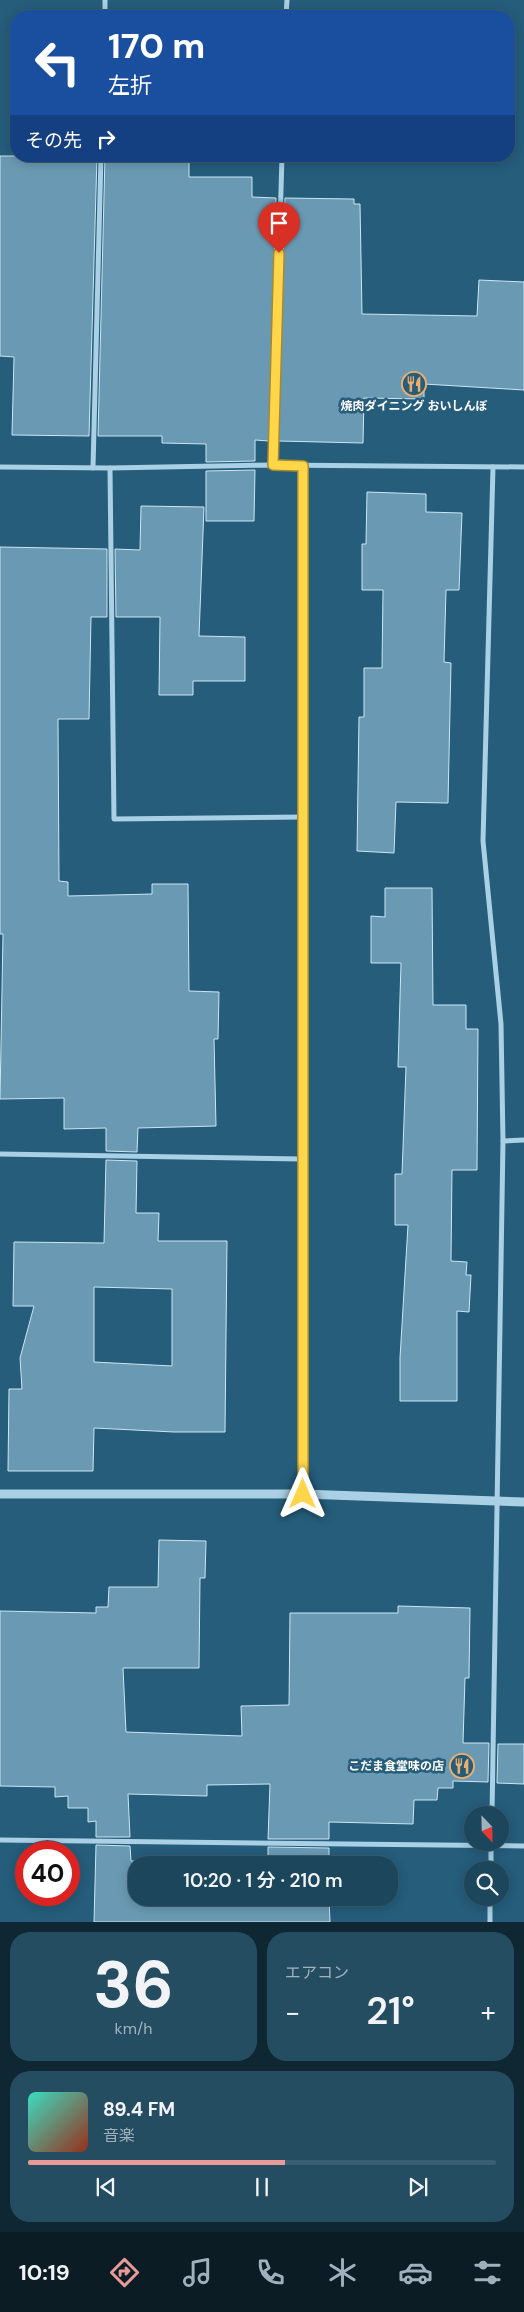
<!DOCTYPE html>
<html lang="ja">
<meta charset="utf-8">
<style>
:root{--surface:#1c465c;--page:#254d62;--text:#f1f3f6;--muted:#a0b1bb;--line:#3a5e72;--accent:#e69b98}
body{margin:0;font-family:"DM Sans","Noto Sans JP",sans-serif;background:var(--page);color:var(--text);height:100vh;display:flex;flex-direction:column;font-size:19px;white-space:nowrap}
*{box-sizing:border-box;margin:0}
p{font-size:16px;color:var(--muted)}
.icon{flex:none;width:28px;height:28px;fill:none;stroke:currentColor;stroke-width:2;stroke-linecap:round;stroke-linejoin:round}
.map{position:relative;height:1922px;overflow:hidden}
.details{display:flex;flex-direction:column;gap:10px;padding:10px;background:#0f2633;flex:1}
.details>*{flex:none}
.hud{position:absolute;left:10px;top:10px;width:505px;height:152px;border-radius:20px;box-shadow:0 2px 12px #0003,0 0 0 1px var(--line);background:#1a4fa0;color:#fff;overflow:hidden}
.needle{width:32px;rotate:158deg}
.tools{position:absolute;left:464px;top:1806px;display:grid;gap:10px}
.tools a{display:grid;place-items:center;width:45px;height:45px;border-radius:50%;background:var(--surface);box-shadow:0 2px 12px #0003,0 0 0 1px var(--line);font-size:25px}
.speed{position:absolute;left:15px;top:1841px;display:flex;gap:10px;font-size:25px;font-weight:700;text-align:center}
.speed>*{display:grid;place-content:center;width:65px;height:65px;border-radius:50%;background:var(--surface);box-shadow:0 2px 12px #0003,0 0 0 1px var(--line);line-height:1}
.speed .limit{border:8px solid #d22;background:#fff;color:#111}
.pin{position:absolute;display:grid;place-items:center;width:42px;height:42px;color:#fff;margin:-51px -21px;border-radius:50% 50% 50% 0;rotate:-45deg;box-shadow:0 0 5px #0007}
.pin .icon{rotate:45deg}
.me{position:absolute;width:55px;margin:-28px;rotate:0deg;stroke-linejoin:round;filter:drop-shadow(0 0 4px #0008)}
.turn{display:flex;align-items:center;gap:18px;height:105px;padding:0 15px;font-size:22px}
.turn .icon{width:65px;height:65px;stroke-width:2.5}
.turn b{display:block;font-size:35px;line-height:42px}
.then{display:flex;align-items:center;height:48px;padding:0 15px;background:#0003;gap:10px;font-size:19px}
.big{font-size:38px;font-weight:600;line-height:1.1}
.details .card{flex:1;display:flex;flex-direction:column;justify-content:center;gap:8px;min-width:0;padding:0 18px;border-radius:20px;background:var(--page)}
.details .dial{align-items:center;gap:0}
.dial b{font-size:65px;line-height:1}
.song{display:flex;align-items:center;gap:15px}
.cover{width:60px;height:60px;border-radius:8px;background:linear-gradient(135deg,hsl(170 70% 55%),hsl(10 70% 35%))}
.played{height:5px;border-radius:2px;background:linear-gradient(90deg,var(--accent) 55%,var(--line) 55%)}
.keys{display:flex;justify-content:space-around;direction:ltr}
.heat{display:flex;justify-content:space-between;align-items:center;font-size:28px;direction:ltr}
.details .tiles{flex:1;display:grid;gap:10px;grid-template-columns:1fr 1fr}
.card:last-child{grid-column:span 2}
.trip{position:absolute;left:128px;top:1856px;width:270px;height:50px;border-radius:20px;background:var(--surface);box-shadow:0 2px 12px #0003,0 0 0 1px var(--line);font-weight:600;line-height:50px;text-align:center}
.dock{display:flex;height:80px;justify-content:space-around;align-items:center;background:#0b1c25;color:var(--muted)}
.dock .icon{width:35px;height:35px}
.dock .current{color:var(--accent)}
.dock b{font-size:22px;color:var(--text)}
.map>svg:first-child{display:block}
.building{fill:#6a9ab3;stroke:#cce6f4;fill-rule:evenodd}
.lines{fill:none;stroke-linecap:round;stroke-linejoin:round}
.minor{stroke:#a9d0e4;stroke-width:5}
.tertiary{stroke:#a9d0e4;stroke-width:9}
.route-casing{stroke:#a68a30;stroke-width:12}
.route{stroke:#ffd54a;stroke-width:9}
.labels{text-anchor:middle;dominant-baseline:central;stroke-width:5;stroke-linejoin:round;paint-order:stroke}
.poi-label{font-size:12px;font-weight:bold;fill:#fff;stroke:#255d7b}
</style>
<div class="map">
<svg width="524" height="1922" viewBox="0 0 524 1922">
<rect width="100%" height="100%" fill="#255d7b"/>
<g class="building">
<path d="M0,156h97l-8,280 -77,-1 2,-78 -14,-1z"/>
<path d="M105,156h84v21h63v20l24,1 -7,243 -14,-1v21l-49,1v-18l-44,-1v-7h-64z"/>
<path d="M285,198l69,1v5h6l2,110 115,2 2,-36 45,2v108l-100,-6v15l-60,-1 -1,45 -85,-2z"/>
<path d="M255,470l-1,51h-48v-50z"/>
<path d="M367,492l59,2v18l36,1 -3,77h-13l-2,72 7,1 -3,140 -52,-1 -2,51 -37,-2 2,-134h5v-49h18l1,-78h-21v-46h4z"/>
<path d="M141,506l63,1 -5,129 46,1v44h-52v14h-34l1,-78h-44l-1,-68 25,1z"/>
<path d="M0,547l107,2v68h-16l-2,102h-31l1,162 9,1v14l84,-2v-10h36l1,107 30,1 -1,47h-4l2,87 -78,2 -1,24 -31,-1v-23l-42,1v-31l-64,1 3,-165h-3z"/>
<path d="M385,888h47l1,117h33v24h12l-1,141h-25l-1,91 16,1 -1,13h5l-2,37 -12,-1v90h-57v-43l8,-133h-13v-51h7l4,-107h-8l3,-104h-30v-47l14,1z"/>
<path d="M106,1160l31,1 -1,52h23l-1,28h69l-2,191h-51l-80,-4 -1,43h-85l1,-82h13l-2,-31 14,-52h-21l1,-64 90,1zM94,1287l78,2v77l-78,-4z"/>
<path d="M159,1540l47,1 -1,37h-5l-1,90h-76l3,64 116,4 -1,-30 48,-1 1,-92h108v-7l72,2 -1,70h-4l-2,65h26l-1,39 -35,-1v7h-15l-1,12h-23l-1,24 -84,-2v17h-61l2,-55 -63,1v11l-79,-2 2,43h-34v-16l-8,1v-14h-20v-12l-13,1v-10l-55,-1v-175l96,2v-6h12l1,-20h49z"/>
<path d="M498,1744h26v40l-27,-1z"/>
<path d="M96,1845l34,1 1,15h74v4h-69v33h193l1,24h-236z"/>
<path d="M268,1847l61,1v17h-96l35,-1z"/>
</g>
<g class="lines">
<g class="minor">
<path d="M105,16v-16"/>
<path d="M286,16l1,-16"/>
<path d="M273,465l9,-309"/>
<path d="M0,467l110,1 163,-3 251,2"/>
<path d="M93,468l8,-312"/>
<path d="M110,468l4,351 191,-2"/>
<path d="M503,1141l21,-1"/>
<path d="M0,1154l301,5"/>
<path d="M492,1815l11,-674 -2,-117 -18,-183 10,-374"/>
<path d="M0,1840l524,6"/>
<path d="M491,1870v-27"/>
<path d="M490,1922v-24"/>
</g>
<g class="tertiary">
<path d="M303,466c2,343 -2,685 0,1028"/>
<path d="M0,1494h303l221,8"/>
</g>
</g>
<g class="lines">
<defs>
<path id="route" d="M279,253l-6,212 30,1c2,343 -2,685 0,1028"/>
</defs>
<use href="#route" class="route-casing"/>
<use href="#route" class="route"/>
</g>
<defs>
<symbol id="restaurant-ring" viewBox="-11 -11 22 22"><circle r="9.5" fill="#255d7b" stroke="#eeae6e" stroke-width="1.5"/><path d="M-5-6h1v4h1v-4h1v4h1v-4h1v5L-1.5 .5V6h-2V.5L-5-1ZM5-6V6H3V1.5H1.5Q1.5-4 5-6Z" fill="#eeae6e"/></symbol>
</defs>
<g fill-rule="evenodd">
<use href="#restaurant-ring" x="400" y="370" width="28" height="28"/>
<use href="#restaurant-ring" x="448" y="1752" width="28" height="28"/>
</g>
<g class="labels">
<g class="poi-label">
<text x="414" y="406">焼肉ダイニング おいしんぼ</text>
<text x="444" y="1766" text-anchor="end">こだま食堂味の店</text>
</g>
</g>
</svg>
<div class="tools">
<a><svg class="needle" viewBox="-14 -14 28 28"><path d="M0-13l5 13h-10z" fill="#e53935"/><path d="M0 13l5-13h-10z" fill="#a0b1bb"/></svg></a>
<a><svg class="icon" aria-label="search" viewBox="0 0 24 24"><circle cx="10" cy="10" r="6"/><path d="M15 15l6 6"/></svg></a>
</div>
<div class="speed"><div class="limit">40</div></div>
<div class="pin" style="left:279px;top:253px;background:#d93025"><svg class="icon" aria-label="arrive" viewBox="0 0 24 24"><path d="M6 21V4h12l-3 4 3 4H6"/></svg></div>
<svg class="me" style="left:303px;top:1494px" viewBox="-20 -20 40 40"><path d="M0-17L14 15 0 8-14 15z" fill="#ffd54a" stroke="#fff" stroke-width="4"/></svg>
<div class="trip">10:20 · 1 分 · 210 m</div>
<div class="hud">
<div class="turn"><svg class="icon" aria-label="left" viewBox="0 0 24 24"><path d="M17 20v-9H6M10 6l-5 5 5 5"/></svg><div><b>170 m</b>左折</div></div>
<div class="then">その先<svg class="icon" aria-label="right" viewBox="0 0 24 24"><path d="M7 20v-9h11M14 6l5 5-5 5"/></svg></div>
</div>
</div>
<section class="details">
<div class="tiles">
<div class="card dial"><b>36</b><p>km/h</p></div>
<div class="card"><p>エアコン</p>
<div class="heat"><a>−</a><b class="big">21°</b><a>+</a></div>
</div>
<div class="card">
<div class="song"><i class="cover"></i><div><b>89.4 FM</b><p>音楽</p></div></div>
<div class="played"></div>
<div class="keys"><svg class="icon" aria-label="previous" viewBox="0 0 24 24"><path d="M18 5L8 12l10 7zM5 5v14"/></svg><svg class="icon" aria-label="pause" viewBox="0 0 24 24"><path d="M8 5v14M16 5v14"/></svg><svg class="icon" aria-label="next" viewBox="0 0 24 24"><path d="M6 5l10 7-10 7zM19 5v14"/></svg></div>
</div>
</div>
</section>
<nav class="dock">
<b>10:19</b>
<svg class="icon current" aria-label="directions" viewBox="0 0 24 24"><path d="M12 3l9 9-9 9-9-9zM9 14v-3h6M13 9l2 2-2 2"/></svg>
<svg class="icon" aria-label="music" viewBox="0 0 24 24"><path d="M9 18V5l10-2v13"/><circle cx="6" cy="18" r="3"/><circle cx="16" cy="16" r="3"/></svg>
<svg class="icon" aria-label="phone" viewBox="0 0 24 24"><path d="M5 4h4l2 5-3 2q2 4 5 5l2-3 5 2v4C11 20 4 13 5 4z"/></svg>
<svg class="icon" aria-label="climate" viewBox="0 0 24 24"><path d="M12 3v18M4 7l16 10M4 17L20 7"/></svg>
<svg class="icon" aria-label="car" viewBox="0 0 24 24"><path d="M5 17H2v-5l4-1 3-4h7l3 4 3 1v5h-3M9 17h6M6 11h13"/><circle cx="7" cy="17" r="2"/><circle cx="17" cy="17" r="2"/></svg>
<svg class="icon" aria-label="filters" viewBox="0 0 24 24"><path d="M4 7h16M4 17h16"/><circle cx="9" cy="7" r="2"/><circle cx="15" cy="17" r="2"/></svg>
</nav>
